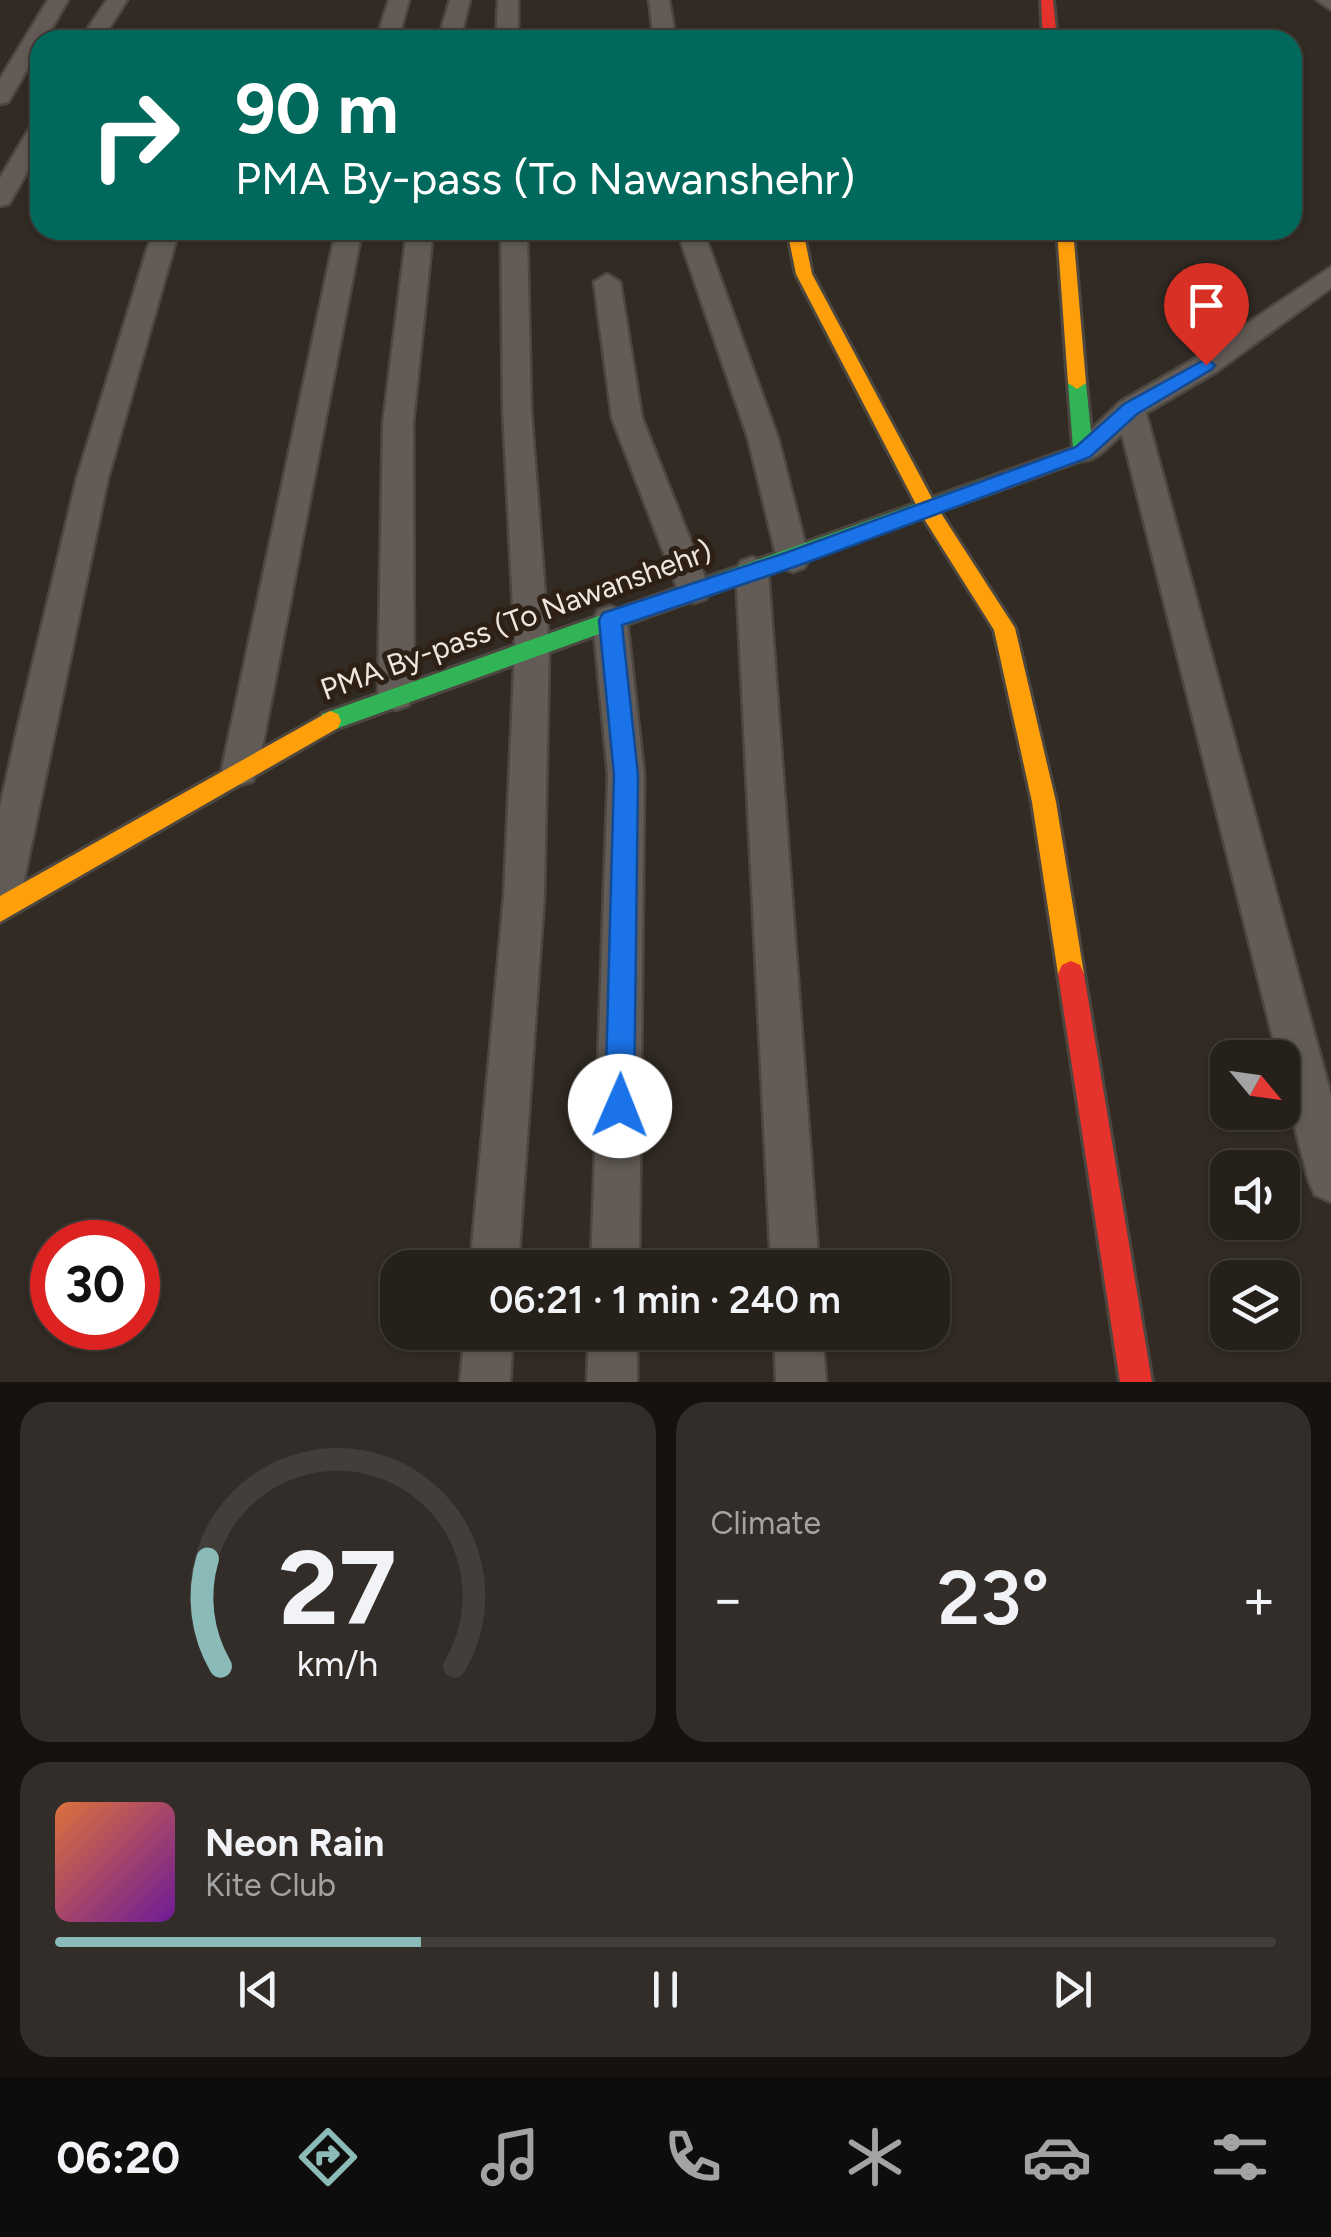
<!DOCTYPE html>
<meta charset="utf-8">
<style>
:root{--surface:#26201b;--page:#322d28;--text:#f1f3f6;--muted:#a4a3a3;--line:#423e3a;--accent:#8bbbb9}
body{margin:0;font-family:Figtree,sans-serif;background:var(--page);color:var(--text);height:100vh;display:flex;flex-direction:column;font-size:38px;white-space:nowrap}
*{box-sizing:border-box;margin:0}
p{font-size:32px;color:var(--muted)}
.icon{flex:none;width:55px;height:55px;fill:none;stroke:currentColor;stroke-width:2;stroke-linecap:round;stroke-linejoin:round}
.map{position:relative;height:1382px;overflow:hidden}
.drawer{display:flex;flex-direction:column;gap:20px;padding:20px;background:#15120f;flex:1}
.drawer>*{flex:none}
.banner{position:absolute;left:30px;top:30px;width:1272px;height:210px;border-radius:30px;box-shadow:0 2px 8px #0004,0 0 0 2px var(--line);background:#00695c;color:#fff;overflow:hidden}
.needle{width:65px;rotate:119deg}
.tools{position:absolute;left:1210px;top:1040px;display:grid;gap:20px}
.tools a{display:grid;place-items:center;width:90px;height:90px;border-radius:20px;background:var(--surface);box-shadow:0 2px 8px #0004,0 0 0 2px var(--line);font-size:50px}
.speed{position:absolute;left:30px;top:1220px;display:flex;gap:20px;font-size:50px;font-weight:700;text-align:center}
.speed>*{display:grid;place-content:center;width:130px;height:130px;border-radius:50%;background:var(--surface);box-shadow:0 2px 8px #0004,0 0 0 2px var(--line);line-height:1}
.speed .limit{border:15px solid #d22;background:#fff;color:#111}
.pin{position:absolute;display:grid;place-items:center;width:85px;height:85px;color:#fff;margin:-102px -42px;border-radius:50% 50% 50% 0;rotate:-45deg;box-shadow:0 0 10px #0007}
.pin .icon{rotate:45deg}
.me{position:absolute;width:110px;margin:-55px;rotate:1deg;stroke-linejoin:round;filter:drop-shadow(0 0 8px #0008)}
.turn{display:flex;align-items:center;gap:35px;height:210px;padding:0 40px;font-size:45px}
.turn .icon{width:130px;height:130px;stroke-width:2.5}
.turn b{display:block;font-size:70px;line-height:85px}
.big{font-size:75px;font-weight:600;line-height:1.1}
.drawer .tile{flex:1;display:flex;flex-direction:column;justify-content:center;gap:15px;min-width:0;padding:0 35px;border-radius:30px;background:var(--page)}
.drawer .dial{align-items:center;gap:0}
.dial svg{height:260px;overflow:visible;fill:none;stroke:var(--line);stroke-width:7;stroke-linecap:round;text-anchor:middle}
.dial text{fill:var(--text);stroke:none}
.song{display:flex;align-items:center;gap:30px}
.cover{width:120px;height:120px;border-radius:15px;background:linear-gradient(135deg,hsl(20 70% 55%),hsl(280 70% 35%))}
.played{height:10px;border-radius:5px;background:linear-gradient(90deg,var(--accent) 30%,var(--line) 30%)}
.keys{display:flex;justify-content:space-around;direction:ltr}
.heat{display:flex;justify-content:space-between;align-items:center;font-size:55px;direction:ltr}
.drawer .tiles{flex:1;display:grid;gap:20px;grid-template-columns:1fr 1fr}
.tile:last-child{grid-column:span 2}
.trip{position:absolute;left:380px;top:1250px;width:570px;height:100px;border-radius:30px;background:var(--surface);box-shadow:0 2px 8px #0004,0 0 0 2px var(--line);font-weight:600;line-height:100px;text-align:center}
.menu{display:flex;height:160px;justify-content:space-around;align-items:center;background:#0f0d0b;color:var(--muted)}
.menu .icon{width:70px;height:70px}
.menu .selected{color:var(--accent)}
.menu b{font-size:45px;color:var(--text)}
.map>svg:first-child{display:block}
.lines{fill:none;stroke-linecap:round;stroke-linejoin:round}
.street-casing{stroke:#4c4640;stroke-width:5}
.fast-casing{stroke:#4c4640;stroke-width:6}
.slow-casing{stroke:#4c4640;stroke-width:6}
.jam-casing{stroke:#4c4640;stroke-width:6}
.street{fill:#625b56;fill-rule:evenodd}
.fast{fill:#30b455;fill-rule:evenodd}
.slow{fill:#ff9f0a;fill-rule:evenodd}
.jam{fill:#e5322d;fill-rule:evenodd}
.route{fill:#1a73e8;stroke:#114b97;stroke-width:2.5}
.labels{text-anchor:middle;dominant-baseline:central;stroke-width:10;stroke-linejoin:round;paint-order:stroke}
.street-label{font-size:30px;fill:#efe6de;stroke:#2e2014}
</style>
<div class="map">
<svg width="1331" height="1382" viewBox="0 0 1331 1382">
<rect width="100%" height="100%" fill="#322b24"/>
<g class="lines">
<defs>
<g id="street">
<path d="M48,0h20l-23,40h-5v8l-32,54 -8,2v-25z"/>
<path d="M107,0h20l-25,40h-22z"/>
<path d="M389,0h20l-11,40h-22z"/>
<path d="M450,0h20l-10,40h-22z"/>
<path d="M498,0h20v40h-22z"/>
<path d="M649,0h20l7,40h-22z"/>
<path d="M1317,0h14v10z"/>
<path d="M40,122v27l-31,55 -9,2v-28l32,-54z"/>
<path d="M153,230h26l-71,248 -88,421 -6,13 -14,6v-111l17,-77 60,-252z"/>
<path d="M336,230h26l-104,539 -5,12 -13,4 -13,-4 -5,-12z"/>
<path d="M407,230h26l-20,194 1,271 -6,11 -12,4 -12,-4 -6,-11 5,-271z"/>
<path d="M501,230h26l4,180 18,237 -5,249 -26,372h-48l34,-372 11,-249 -12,-237z"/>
<path d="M677,230h26l75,208 31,121 -5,9 -11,4 -11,-4 -5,-9 -29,-121z"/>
<path d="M1331,267v21l-115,84 -70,41 185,682v107l-16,-7 -7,-16 -26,-103v-18h-4l-156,-624c-15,13 -28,32 -50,26l-4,-8 52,-50 76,-44z"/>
<path d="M607,274l13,8 22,136 68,172 -4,9 -12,4 -12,-4 -4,-9 -66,-172 -18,-136z"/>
<path d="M752,557l11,4 5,9 51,698h-48l-35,-698 5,-9z"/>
<path d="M610,606l12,4 5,10 17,155 -5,493h-48l17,-493 -15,-155 5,-10z"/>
<path d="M465,1332h48l-3,50h-50z"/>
<path d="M589,1332h48v50h-50z"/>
<path d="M774,1332h48l4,50h-50z"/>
</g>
<path id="fast" d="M1077,377l9,6 7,69 -3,5 -760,274 -8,-3 -3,-7 3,-7 751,-266 -5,-65z"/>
<g id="slow">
<path d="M787,230h16l9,44 123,230 80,124 41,174 28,172 -4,9 -9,4 -9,-4 -4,-9 -26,-172 -38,-172 -73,-116 -125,-240z"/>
<path d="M1057,230h16l13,153 -9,6 -9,-6z"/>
<path d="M330,711l8,3 3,7 -3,7 -338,194v-26z"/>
</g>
<g id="jam">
<path d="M1041,0h12l4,40h-14z"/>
<path d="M1071,961l9,4 4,9 68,408h-32l-62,-408 4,-9z"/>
</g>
</defs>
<use href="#street" class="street-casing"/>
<use href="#fast" class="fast-casing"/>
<use href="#slow" class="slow-casing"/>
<use href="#jam" class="jam-casing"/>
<use href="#street" class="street"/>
<use href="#fast" class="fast"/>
<use href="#slow" class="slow"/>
<use href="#jam" class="jam"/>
</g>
<path class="route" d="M1206,359l9,6 -3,4 -75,45 -47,43 -290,108 -178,60 16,150 -4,331 -4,10 -10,4 -11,-4 -4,-10 9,-331 -15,-155 4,-7 182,-60 291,-106 48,-43z"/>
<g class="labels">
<g class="street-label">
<text transform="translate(516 620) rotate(-20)">PMA By-pass (To Nawanshehr)</text>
</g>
</g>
</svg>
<div class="tools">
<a><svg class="needle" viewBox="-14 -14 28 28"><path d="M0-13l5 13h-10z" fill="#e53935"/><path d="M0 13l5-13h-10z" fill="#a4a3a3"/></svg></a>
<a><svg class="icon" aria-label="sound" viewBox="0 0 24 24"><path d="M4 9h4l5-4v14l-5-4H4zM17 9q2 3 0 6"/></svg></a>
<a><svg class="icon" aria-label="layers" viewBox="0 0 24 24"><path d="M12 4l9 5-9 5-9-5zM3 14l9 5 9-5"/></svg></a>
</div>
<div class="speed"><div class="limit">30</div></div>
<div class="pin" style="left:1206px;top:365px;background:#d93025"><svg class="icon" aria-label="arrive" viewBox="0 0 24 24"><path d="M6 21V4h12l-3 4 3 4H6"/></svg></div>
<svg class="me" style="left:620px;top:1106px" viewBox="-20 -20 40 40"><circle r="19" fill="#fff"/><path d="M0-13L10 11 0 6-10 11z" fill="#1a73e8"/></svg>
<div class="trip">06:21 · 1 min · 240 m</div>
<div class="banner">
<div class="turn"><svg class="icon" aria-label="right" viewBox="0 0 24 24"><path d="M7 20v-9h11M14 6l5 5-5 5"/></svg><div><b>90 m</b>PMA By-pass (To Nawanshehr)</div></div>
</div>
</div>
<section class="drawer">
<div class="tiles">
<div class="tile dial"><svg viewBox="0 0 100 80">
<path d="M14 69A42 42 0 1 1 86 69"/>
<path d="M14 69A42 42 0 0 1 10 36" stroke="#8bbbb9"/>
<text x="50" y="56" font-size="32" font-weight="700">27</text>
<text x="50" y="72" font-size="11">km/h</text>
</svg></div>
<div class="tile"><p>Climate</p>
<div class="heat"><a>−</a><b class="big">23°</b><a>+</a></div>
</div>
<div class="tile">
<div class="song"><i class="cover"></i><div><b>Neon Rain</b><p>Kite Club</p></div></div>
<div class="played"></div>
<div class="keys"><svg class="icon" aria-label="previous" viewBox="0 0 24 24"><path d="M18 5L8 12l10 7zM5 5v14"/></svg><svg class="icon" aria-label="pause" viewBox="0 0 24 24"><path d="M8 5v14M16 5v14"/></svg><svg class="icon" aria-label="next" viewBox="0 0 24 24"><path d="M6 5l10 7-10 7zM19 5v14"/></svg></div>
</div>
</div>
</section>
<nav class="menu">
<b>06:20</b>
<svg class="icon selected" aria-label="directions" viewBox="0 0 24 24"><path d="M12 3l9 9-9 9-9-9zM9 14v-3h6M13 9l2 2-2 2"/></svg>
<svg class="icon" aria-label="music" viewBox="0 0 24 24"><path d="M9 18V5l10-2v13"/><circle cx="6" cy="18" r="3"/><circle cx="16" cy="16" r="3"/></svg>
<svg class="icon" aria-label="phone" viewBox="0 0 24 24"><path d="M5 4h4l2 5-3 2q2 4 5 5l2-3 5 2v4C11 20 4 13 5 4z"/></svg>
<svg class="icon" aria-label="climate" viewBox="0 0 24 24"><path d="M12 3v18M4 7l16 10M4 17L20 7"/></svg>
<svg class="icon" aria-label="car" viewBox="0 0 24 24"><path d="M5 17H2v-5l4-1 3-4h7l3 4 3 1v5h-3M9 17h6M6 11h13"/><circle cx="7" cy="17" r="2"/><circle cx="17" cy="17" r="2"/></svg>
<svg class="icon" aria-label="filters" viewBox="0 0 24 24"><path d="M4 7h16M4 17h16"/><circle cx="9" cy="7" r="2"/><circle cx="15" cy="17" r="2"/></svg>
</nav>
